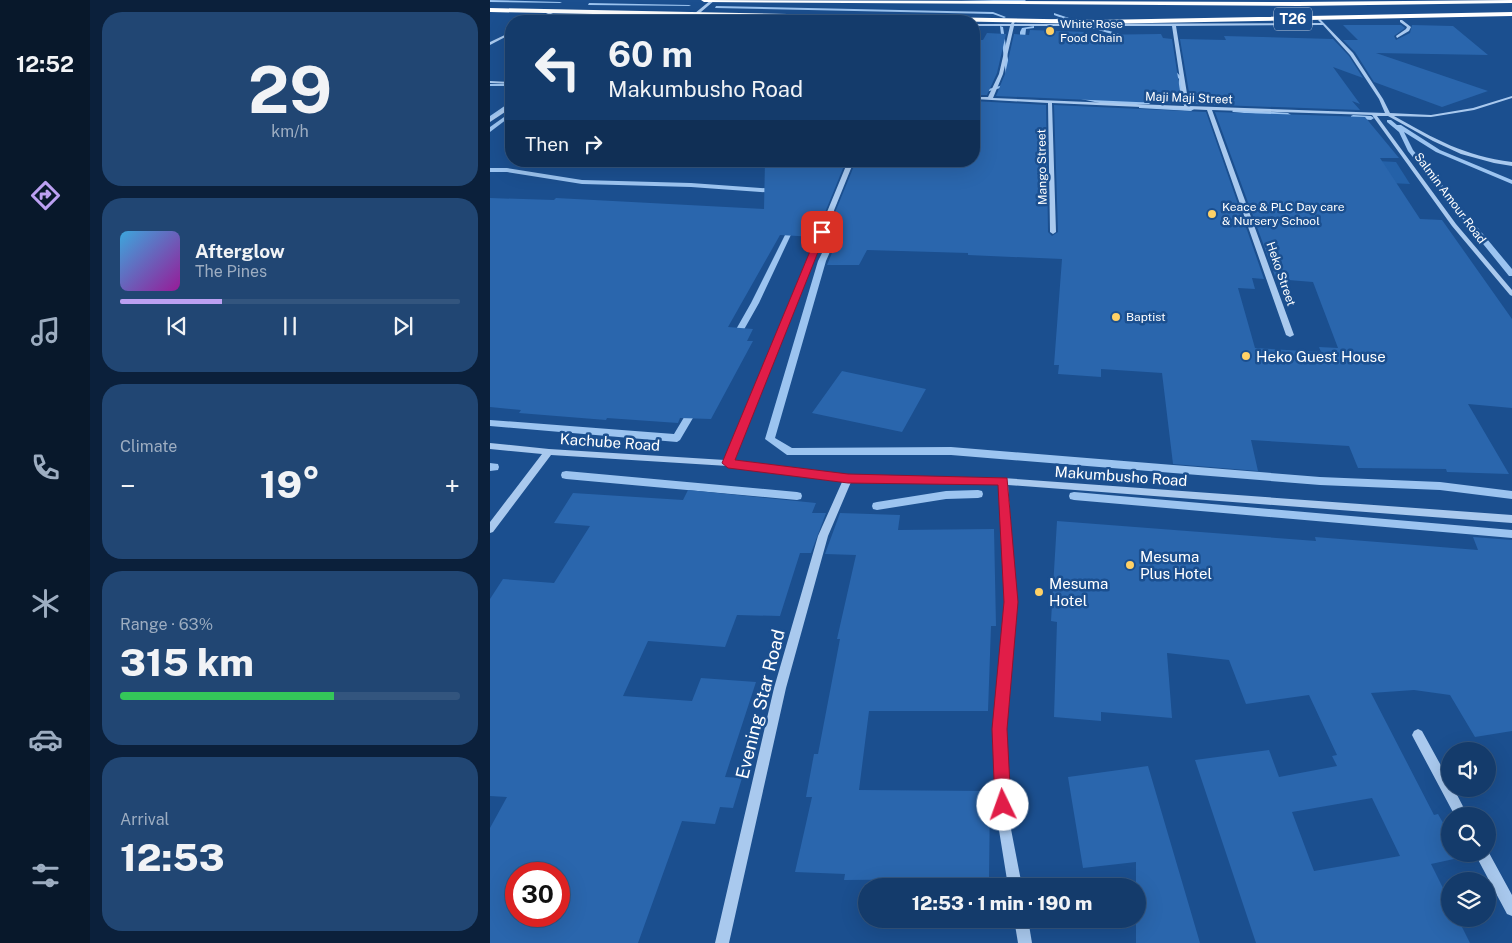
<!DOCTYPE html>
<meta charset="utf-8">
<style>
:root{--surface:#143b6b;--page:#214673;--text:#f1f3f6;--muted:#9dadc1;--line:#33557e;--accent:#bca0f2}
body{margin:0;font-family:"Public Sans",sans-serif;background:var(--page);color:var(--text);height:100vh;display:flex;flex-direction:column;font-size:19px;white-space:nowrap}
*{box-sizing:border-box;margin:0}
p{font-size:16px;color:var(--muted)}
.icon{flex:none;width:28px;height:28px;fill:none;stroke:currentColor;stroke-width:2;stroke-linecap:round;stroke-linejoin:round}
.map{position:relative;flex:1;overflow:hidden}
.sheet{display:flex;flex-direction:column;gap:12px;padding:12px;background:#0b203b;width:400px}
.sheet>*{flex:none}
.banner{position:absolute;left:15px;top:15px;width:475px;height:152px;border-radius:20px;box-shadow:0 5px 20px #0002,0 0 0 1px var(--line);background:#143b6b;color:var(--text);overflow:hidden}
.tools{position:absolute;left:951px;top:742px;display:grid;gap:10px}
.tools a{display:grid;place-items:center;width:55px;height:55px;border-radius:50%;background:var(--surface);box-shadow:0 5px 20px #0002,0 0 0 1px var(--line);font-size:25px}
.speed{position:absolute;left:15px;top:862px;display:flex;gap:10px;font-size:25px;font-weight:700;text-align:center}
.speed>*{display:grid;place-content:center;width:65px;height:65px;border-radius:50%;background:var(--surface);box-shadow:0 5px 20px #0002,0 0 0 1px var(--line);line-height:1}
.speed .limit{border:8px solid #d22;background:#fff;color:#111}
.pin{position:absolute;display:grid;place-items:center;width:42px;height:42px;color:#fff;margin:-21px;border-radius:10px;box-shadow:0 2px 8px #0006}
.me{position:absolute;width:55px;margin:-28px;rotate:357deg;stroke-linejoin:round;filter:drop-shadow(0 0 4px #0008)}
.turn{display:flex;align-items:center;gap:18px;height:105px;padding:0 20px;font-size:22px}
.turn .icon{width:65px;height:65px;stroke-width:2.5}
.turn b{display:block;font-size:35px;line-height:42px}
.then{display:flex;align-items:center;height:48px;padding:0 20px;background:#0003;gap:10px;font-size:19px}
.big{font-size:38px;font-weight:800;line-height:1.1}
.sheet .widget{flex:1;display:flex;flex-direction:column;justify-content:center;gap:8px;min-width:0;padding:0 18px;border-radius:20px;background:var(--page)}
.sheet .dial{align-items:center;gap:0}
.dial b{font-size:65px;line-height:1}
.song{display:flex;align-items:center;gap:15px}
.cover{width:60px;height:60px;border-radius:8px;background:linear-gradient(135deg,hsl(200 70% 55%),hsl(300 70% 35%))}
.played{height:5px;border-radius:2px;background:linear-gradient(90deg,var(--accent) 30%,var(--line) 30%)}
.keys{display:flex;justify-content:space-around;direction:ltr}
.heat{display:flex;justify-content:space-between;align-items:center;font-size:28px;direction:ltr}
.charge{height:8px;border-radius:4px;background:linear-gradient(90deg,#34c759 63%,var(--line) 0)}
.trip{position:absolute;left:368px;top:878px;width:288px;height:50px;border-radius:25px;background:var(--surface);box-shadow:0 5px 20px #0002,0 0 0 1px var(--line);font-weight:800;line-height:50px;text-align:center}
main{display:flex;flex:1;min-height:0}
.menu{display:flex;flex-direction:column;width:90px;justify-content:space-around;align-items:center;background:#08182b;color:var(--muted)}
.menu .icon{width:35px;height:35px}
.menu .current{color:var(--accent)}
.menu b{font-size:22px;color:var(--text)}
.map>svg:first-child{display:block}
.green{fill:#2461a8}
.lines{fill:none;stroke-linecap:round;stroke-linejoin:round}
.stream{fill:#9cc4f0;fill-rule:evenodd}
.building{fill:#2a66ad;fill-rule:evenodd}
.minor{fill:#a9c9ee;fill-rule:evenodd}
.highway{fill:#fff;fill-rule:evenodd}
.route{fill:#e11d48;stroke:#92132f}
.poi-dot{fill:#ffd166;stroke:#1b4f8f;stroke-width:2}
.labels{text-anchor:middle;dominant-baseline:central;stroke-width:5;stroke-linejoin:round;paint-order:stroke}
.far-poi-label{font-size:12px;fill:#fff;stroke:#1b4f8f;text-anchor:start}
.far-street-label{font-size:12px;fill:#fff;stroke:#1b4f8f}
.shield{fill:#1b4f8f;stroke:#bbcadd;stroke-width:1}
.shield-label{font-size:14px;font-weight:bold;fill:#fff}
.poi-label{font-size:15px;fill:#fff;stroke:#1b4f8f;text-anchor:start}
.street-label{font-size:15px;fill:#fff;stroke:#1b4f8f}
.near-street-label{font-size:18px;fill:#fff;stroke:#1b4f8f}
</style>
<main>
<nav class="menu">
<b>12:52</b>
<svg class="icon current" aria-label="directions" viewBox="0 0 24 24"><path d="M12 3l9 9-9 9-9-9zM9 14v-3h6M13 9l2 2-2 2"/></svg>
<svg class="icon" aria-label="music" viewBox="0 0 24 24"><path d="M9 18V5l10-2v13"/><circle cx="6" cy="18" r="3"/><circle cx="16" cy="16" r="3"/></svg>
<svg class="icon" aria-label="phone" viewBox="0 0 24 24"><path d="M5 4h4l2 5-3 2q2 4 5 5l2-3 5 2v4C11 20 4 13 5 4z"/></svg>
<svg class="icon" aria-label="climate" viewBox="0 0 24 24"><path d="M12 3v18M4 7l16 10M4 17L20 7"/></svg>
<svg class="icon" aria-label="car" viewBox="0 0 24 24"><path d="M5 17H2v-5l4-1 3-4h7l3 4 3 1v5h-3M9 17h6M6 11h13"/><circle cx="7" cy="17" r="2"/><circle cx="17" cy="17" r="2"/></svg>
<svg class="icon" aria-label="filters" viewBox="0 0 24 24"><path d="M4 7h16M4 17h16"/><circle cx="9" cy="7" r="2"/><circle cx="15" cy="17" r="2"/></svg>
</nav>
<section class="sheet">
<div class="widget dial"><b>29</b><p>km/h</p></div>
<div class="widget">
<div class="song"><i class="cover"></i><div><b>Afterglow</b><p>The Pines</p></div></div>
<div class="played"></div>
<div class="keys"><svg class="icon" aria-label="previous" viewBox="0 0 24 24"><path d="M18 5L8 12l10 7zM5 5v14"/></svg><svg class="icon" aria-label="pause" viewBox="0 0 24 24"><path d="M8 5v14M16 5v14"/></svg><svg class="icon" aria-label="next" viewBox="0 0 24 24"><path d="M6 5l10 7-10 7zM19 5v14"/></svg></div>
</div>
<div class="widget"><p>Climate</p>
<div class="heat"><a>−</a><b class="big">19°</b><a>+</a></div>
</div>
<div class="widget"><p>Range · 63%</p><b class="big">315 km</b><div class="charge"></div></div>
<div class="widget"><p>Arrival</p><b class="big">12:53</b></div>
</section>
<div class="map">
<svg width="1022" height="943" viewBox="0 0 1022 943">
<rect width="100%" height="100%" fill="#1b4f8f"/>
<path class="green" d="M849,159l57,3 14,22 -61,-3z"/>
<g class="lines">
<g class="stream">
<path d="M0,0l70,2 2,1 -72,-1z"/>
<path d="M471,0h64l1,1 -2,1z"/>
<path d="M99,3l100,2 2,1 -103,-1z"/>
<path d="M226,6l277,6 13,5 -2,1 -11,-4 -278,-6z"/>
<path d="M564,13l15,5 -19,4v-2l12,-2 -8,-3z"/>
<path d="M589,22h2l54,17 -4,1 -52,-16z"/>
<path d="M510,26l3,1 9,58 -38,10v-2l33,-9z"/>
<path d="M544,26v2l-8,1 -2,18 -4,1v-16l2,-4z"/>
<path d="M679,64l14,15v11l-8,11 -5,-2c7,-4 8,-12 9,-20l-12,-14z"/>
<rect x="0" y="84" width="21" height="2"/>
<path d="M593,96l21,4h45l3,2 -3,2h-45l-23,-5z"/>
<path d="M19,103h2v3l-21,14v-4z"/>
<path d="M651,105l50,2 3,2 -3,2 -52,-3v-2z"/>
<path d="M745,109l53,4 3,2 -3,2 -55,-5 -1,-1z"/>
<path d="M21,112v4l-21,16v-5z"/>
<path d="M863,115l18,1 3,2 -3,2 -20,-2v-2z"/>
<path d="M897,120h4l6,5h4l39,25 72,30v4l-76,-32 -32,-20 9,18 99,119v7h-3l-101,-125 -9,-19 -12,-10z"/>
<path d="M0,168h17l75,12 109,3 85,6 3,2 -3,2 -85,-6 -109,-3 -75,-12h-17z"/>
<path d="M301,223l5,1 -37,79 -22,39h-6l-1,-2 21,-37z"/>
<path d="M346,225l5,1 -15,35 -51,177 17,10 159,-1 369,30 120,5 72,9v8l-72,-9 -120,-5 -369,-30h-164l-22,-16 53,-178z"/>
<path d="M205,403l5,3 -20,34 -3,2 -187,-16v-6l184,14 18,-30z"/>
<path d="M0,463l8,1 1,3 -1,3 -8,1z"/>
<path d="M76,471l231,21 4,1 1,3 -1,3 -4,1 -231,-21 -4,-1 -1,-3 1,-3z"/>
<path d="M488,490l4,1 1,3 -1,3 -4,1 -32,1 -69,11 -4,-1 -1,-3 1,-3 4,-1 69,-11z"/>
<path d="M584,492l438,38v8l-438,-38 -4,-1 -1,-3 1,-3z"/>
</g>
</g>
<g class="building">
<path d="M853,25h58l4,3 -11,8 2,4 14,-7 2,-8 41,1 35,29 -112,-2 112,38 -46,16 -68,-25 -19,-30 -12,-12h15z"/>
<path d="M540,30l57,2 -1,3 75,-1 2,4 9,1 10,65 -186,-8 9,-22 9,-40 15,1z"/>
<path d="M497,33l19,1 -9,39 -10,22h-13v-55h9z"/>
<path d="M734,36l109,3 16,17 14,22 -30,-11 27,37 -8,-3 8,9 -169,-6 -11,-65 46,1z"/>
<path d="M484,101l72,4 2,127 4,4 6,-4 -4,-127 152,7 58,167 -12,-1 3,11 -17,-1 17,60 66,4 -2,-5 19,1 -25,-66 -37,-3 -61,-167 150,5 34,41h-19l40,61 22,1 70,99v89l-44,-4 41,70 -62,-2 -1,-3 -88,-1 -9,-22 -98,-6 7,31 -85,-7 -11,-91 -61,-4v8l-43,-3 1,-9h-5l8,-106 -94,-4v-2l-101,-3 -8,15h-32l11,-27 -13,-1 31,-76h118z"/>
<path d="M275,161h81l-31,76 -35,-2 -52,92 25,2 -6,12h6l-42,78 -31,-1 -2,5 -71,-5 -1,2 -87,-7 2,-3 -31,-3v-209l64,2 2,-2 208,11z"/>
<path d="M352,371l84,18 -24,43 -90,-19z"/>
<path d="M198,490l128,13 -4,10h14l-15,40h-11l-20,63 -43,-1 -12,32 -77,-6 -25,55 69,5 9,-23 55,4 -31,95 17,1 -9,30 -13,-1 -5,17 -33,-3 -44,122h-148v-115l17,-31 -17,-1v-197l13,-20 51,4 36,-57 -36,-3 19,-30 110,7zM26,874h43v42h-43z"/>
<path d="M350,513l60,2 -2,15 96,-1 2,97h-5l-3,85h-119l-10,79 131,1 -1,89 -38,5 1,-6 -108,1 1,-6 -50,-2 17,-75h-6l8,-43h4l22,-115h-3l19,-84 -31,-1z"/>
<path d="M567,521l259,20 -1,-4 163,13 -5,-13 39,3v191l-37,6 -25,-42 -36,-5 -43,3 63,122 4,-1 12,21v19h11l2,3 -32,7 19,38v17h8l12,24h-214l-61,-183 74,-10 10,27 58,-11 -5,-10 5,-1 -28,-60 -63,9 -17,-44 -62,-7 5,65 -71,-6v9l-47,-4 3,-95 -6,-1zM882,798l28,58 -86,15 -22,-59z"/>
<path d="M658,766l52,177h-64v-81l-53,6 -15,-91z"/>
</g>
<g class="lines">
<g class="minor">
<path d="M221,0h4l-21,18 87,3h-92l-73,-7 2,-1 71,5z"/>
<path d="M60,12l3,1 -17,8h-4z"/>
<path d="M830,19l33,34 30,46 7,14 41,2 42,-7 39,-12v2l-38,12 -43,7 -37,-1c41,23 70,40 118,46v4l-18,-3 -33,-9 -28,-13 -45,-25h-11l79,108 56,66v6l-2,-1 -58,-69 -80,-111 -160,-5 82,225 -4,2 -4,-2 -79,-225 -155,-7 4,129 -3,2 -3,-2 -2,-129 -74,-4v-2h14l11,-23 11,-48h-36v-2h37l2,-4 2,1 -1,3 307,-1 -3,-3zM833,25l27,30 29,44 6,14 -196,-7 -13,-80zM524,26h158l12,80 -191,-8 10,-24z"/>
<path d="M910,20h2l9,7 -2,4 -12,7 -1,-2 10,-7 1,-2 -7,-5z"/>
<path d="M21,32v2l-21,11v-3z"/>
<path d="M0,81l21,1v2l-21,-1z"/>
<path d="M19,105h2v3l-21,14v-3z"/>
<path d="M358,161h6l-121,299 115,16 155,2 509,37v8l-504,-38 8,117 -11,127 5,95 12,62h-14l-10,-62 -5,-95 13,-127 -7,-118 -148,-2 -23,54 -42,152 -57,255h-14l59,-255 44,-152 24,-54 -114,-16 -177,-11 -58,77 -3,1v-11l52,-68 -52,-5v-6l59,6 176,11z"/>
<path d="M928,729l4,2 28,51v7h4l14,27h-13l-41,-77 -2,-4 2,-4z"/>
<path d="M998,851l24,44v21l-5,-2 -32,-60h13z"/>
<path d="M524,919h14l4,24h-14z"/>
</g>
<g class="highway">
<path d="M211,0l597,2 214,-2v3l-214,3 -594,-4z"/>
<path d="M0,8l607,12 415,-8v4l-415,8 -607,-12z"/>
</g>
</g>
<path class="route" d="M332,230l4,2 -91,228 113,14 159,4 11,124 -11,127 4,76 -2,6 -6,2 -6,-2 -2,-6 -3,-76 12,-127 -6,-117 -150,-2 -120,-15 -6,-5 96,-231z"/>
<g class="poi-dot">
<circle cx="560" cy="31" r="5"/>
<circle cx="722" cy="214" r="5"/>
<circle cx="626" cy="317" r="5"/>
<circle cx="756" cy="356" r="5"/>
<circle cx="640" cy="565" r="5"/>
<circle cx="549" cy="592" r="5"/>
</g>
<g class="labels">
<g class="far-poi-label">
<text x="570" y="24">White Rose<tspan x="570" dy="14">Food Chain</tspan></text>
<text x="732" y="207">Keace &amp; PLC Day care<tspan x="732" dy="14">&amp; Nursery School</tspan></text>
<text x="636" y="317">Baptist</text>
</g>
<g class="far-street-label">
<text transform="translate(699 98) rotate(2)">Maji Maji Street</text>
<text transform="translate(552 167) rotate(-91)">Mango Street</text>
<text transform="translate(960 198) rotate(53)">Salmin Amour Road</text>
<text transform="translate(791 274) rotate(71)">Heko Street</text>
</g>
<rect class="shield" x="784" y="7.5" width="38" height="23" rx="4"/>
<g class="shield-label">
<text x="803" y="19">T26</text>
</g>
<g class="poi-label">
<text x="766" y="356">Heko Guest House</text>
<text x="650" y="556">Mesuma<tspan x="650" dy="17">Plus Hotel</tspan></text>
<text x="559" y="583">Mesuma<tspan x="559" dy="17">Hotel</tspan></text>
</g>
<g class="street-label">
<text transform="translate(120 442) rotate(4)">Kachube Road</text>
<text transform="translate(631 476) rotate(4)">Makumbusho Road</text>
</g>
<g class="near-street-label">
<text transform="translate(270 704) rotate(-76)">Evening Star Road</text>
</g>
</g>
</svg>
<div class="tools">
<a><svg class="icon" aria-label="sound" viewBox="0 0 24 24"><path d="M4 9h4l5-4v14l-5-4H4zM17 9q2 3 0 6"/></svg></a>
<a><svg class="icon" aria-label="search" viewBox="0 0 24 24"><circle cx="10" cy="10" r="6"/><path d="M15 15l6 6"/></svg></a>
<a><svg class="icon" aria-label="layers" viewBox="0 0 24 24"><path d="M12 4l9 5-9 5-9-5zM3 14l9 5 9-5"/></svg></a>
</div>
<div class="speed"><div class="limit">30</div></div>
<div class="pin" style="left:332px;top:232px;background:#d93025"><svg class="icon" aria-label="arrive" viewBox="0 0 24 24"><path d="M6 21V4h12l-3 4 3 4H6"/></svg></div>
<svg class="me" style="left:513px;top:805px" viewBox="-20 -20 40 40"><circle r="19" fill="#fff"/><path d="M0-13L10 11 0 6-10 11z" fill="#e11d48"/></svg>
<div class="trip">12:53 · 1 min · 190 m</div>
<div class="banner">
<div class="turn"><svg class="icon" aria-label="left" viewBox="0 0 24 24"><path d="M17 20v-9H6M10 6l-5 5 5 5"/></svg><div><b>60 m</b>Makumbusho Road</div></div>
<div class="then">Then<svg class="icon" aria-label="right" viewBox="0 0 24 24"><path d="M7 20v-9h11M14 6l5 5-5 5"/></svg></div>
</div>
</div>
</main>
